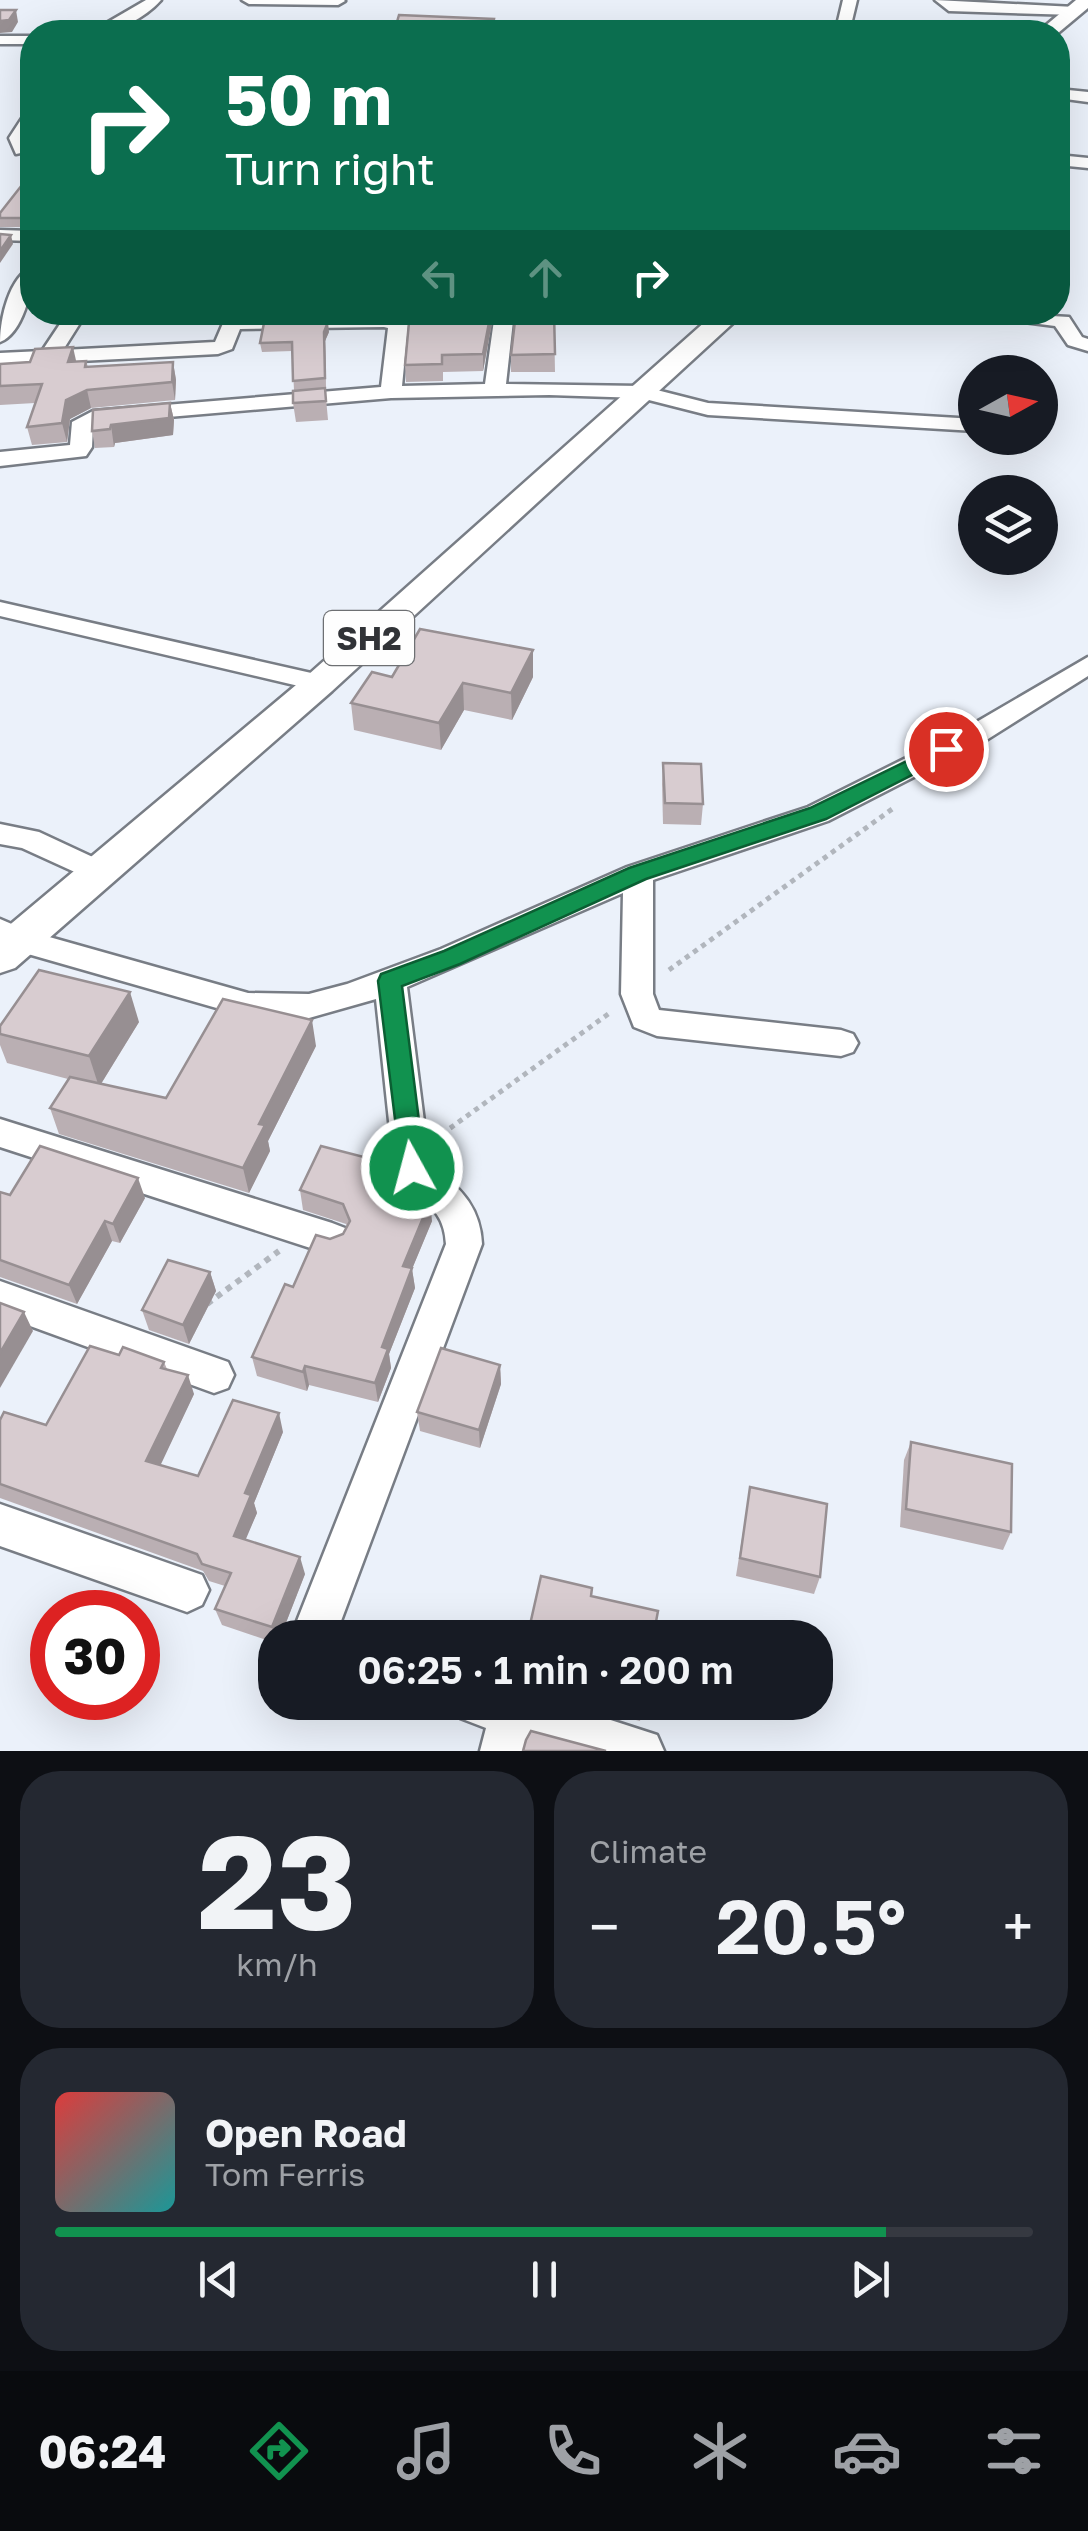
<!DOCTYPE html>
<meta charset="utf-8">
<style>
:root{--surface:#171b24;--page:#242831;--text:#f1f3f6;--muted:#9ea1a6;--line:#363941;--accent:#11924f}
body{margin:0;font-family:"Golos Text",sans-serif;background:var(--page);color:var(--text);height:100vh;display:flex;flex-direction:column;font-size:38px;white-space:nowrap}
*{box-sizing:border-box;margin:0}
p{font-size:32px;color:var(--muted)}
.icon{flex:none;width:55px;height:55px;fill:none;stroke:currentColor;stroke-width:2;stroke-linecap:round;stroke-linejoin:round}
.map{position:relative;height:1751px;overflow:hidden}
.drawer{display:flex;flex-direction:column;gap:20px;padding:20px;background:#0d0f14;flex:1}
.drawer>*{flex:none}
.hud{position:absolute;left:20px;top:20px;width:1050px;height:305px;border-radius:40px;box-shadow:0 10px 40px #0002;background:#0b6e4f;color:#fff;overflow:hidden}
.needle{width:65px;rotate:82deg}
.controls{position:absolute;left:958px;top:355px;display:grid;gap:20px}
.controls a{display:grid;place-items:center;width:100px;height:100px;border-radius:50%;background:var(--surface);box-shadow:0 10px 40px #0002;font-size:50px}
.speed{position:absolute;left:30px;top:1590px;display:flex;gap:20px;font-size:50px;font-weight:700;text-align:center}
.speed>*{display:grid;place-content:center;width:130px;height:130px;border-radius:50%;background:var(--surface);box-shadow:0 10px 40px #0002;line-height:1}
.speed .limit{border:15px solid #d22;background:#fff;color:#111}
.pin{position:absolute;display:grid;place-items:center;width:85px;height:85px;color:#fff;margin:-42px;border:5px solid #fff;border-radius:50%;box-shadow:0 2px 10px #0007}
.me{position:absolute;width:110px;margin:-55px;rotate:353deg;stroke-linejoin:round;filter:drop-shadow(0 0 8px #0008)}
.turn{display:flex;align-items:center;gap:35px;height:210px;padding:0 40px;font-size:45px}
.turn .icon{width:130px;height:130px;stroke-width:2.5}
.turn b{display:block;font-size:70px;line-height:85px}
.lanes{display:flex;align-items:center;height:95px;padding:0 40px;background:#0003;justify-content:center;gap:50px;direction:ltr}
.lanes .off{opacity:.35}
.big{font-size:75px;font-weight:600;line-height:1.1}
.drawer .card{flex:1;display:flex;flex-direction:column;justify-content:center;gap:15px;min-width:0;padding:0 35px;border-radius:40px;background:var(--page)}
.drawer .dial{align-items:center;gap:0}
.dial b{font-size:130px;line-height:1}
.song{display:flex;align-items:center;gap:30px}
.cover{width:120px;height:120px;border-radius:15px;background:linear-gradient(135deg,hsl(0 70% 55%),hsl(180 70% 35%))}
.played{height:10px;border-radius:5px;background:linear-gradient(90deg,var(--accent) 85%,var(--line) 85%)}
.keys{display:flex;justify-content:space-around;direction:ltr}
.heat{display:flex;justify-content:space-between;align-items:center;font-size:55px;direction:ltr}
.drawer .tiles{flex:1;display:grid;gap:20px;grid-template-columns:1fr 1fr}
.card:last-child{grid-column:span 2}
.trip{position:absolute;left:258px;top:1620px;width:575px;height:100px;border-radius:40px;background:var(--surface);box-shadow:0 10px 40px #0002;font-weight:600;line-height:100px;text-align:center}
.tab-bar{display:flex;height:160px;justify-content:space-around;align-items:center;background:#090b0e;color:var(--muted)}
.tab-bar .icon{width:70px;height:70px}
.tab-bar .current{color:var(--accent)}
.tab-bar b{font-size:45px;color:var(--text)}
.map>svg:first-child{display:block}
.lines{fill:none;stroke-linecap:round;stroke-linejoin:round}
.minor-casing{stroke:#787d85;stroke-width:5}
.major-casing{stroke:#787d85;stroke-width:5}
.path-far1{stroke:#b1b6bd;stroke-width:5;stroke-dasharray:5 5;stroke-linecap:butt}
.path{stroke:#b1b6bd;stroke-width:6;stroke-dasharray:6 6;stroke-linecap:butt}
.minor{fill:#fff;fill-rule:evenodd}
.major{fill:#fff;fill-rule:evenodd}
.wall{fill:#baafb3}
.shaded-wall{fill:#978f92}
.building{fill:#d8ccd0;stroke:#978f92;stroke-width:2.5}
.route{fill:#11924f;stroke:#0b5f33;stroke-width:2.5}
.labels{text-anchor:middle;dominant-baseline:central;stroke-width:8;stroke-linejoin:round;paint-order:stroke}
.shield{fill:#fefefe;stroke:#6e7073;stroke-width:2.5}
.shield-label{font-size:32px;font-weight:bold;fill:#313337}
</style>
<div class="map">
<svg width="1088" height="1751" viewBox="0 0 1088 1751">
<rect width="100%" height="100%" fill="#ebf1fa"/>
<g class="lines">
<defs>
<g id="minor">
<path d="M146,0h15c-17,19 -45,33 -70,32z"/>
<path d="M242,0h102l1,1 -7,4 -89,-1z"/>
<path d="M843,0h14l-6,25 -7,4 -7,-4z"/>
<path d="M935,0l140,7 7,4 -7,4 -126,-4z"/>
<path d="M274,24l51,1 7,4 -4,3 -59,-1 -2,-3z"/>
<rect x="0" y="36" width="32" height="8"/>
<path d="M1058,89l30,3v10l-30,-4z"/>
<path d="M32,110v16l-7,12 5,13 -14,3 -7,-16 17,-26z"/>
<path d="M1058,155l30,3v10l-30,-3z"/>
<path d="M0,230l32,1v10l-32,-1z"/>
<path d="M32,267c1,22 -9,66 -32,75 0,-23 9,-65 32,-75z"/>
<path d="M68,312h19l-24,38 152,-8 9,-21 16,-4 146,-2 22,10 -6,61 83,-2 10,-71 19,-1 -8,72 135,2 67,17 267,16v12l-267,-16 -67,-17 -92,-3 -158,3 -293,25 -5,2 -1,22 -6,9 -86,10v-14l70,-7 2,-23 21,-11 288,-24 7,-59 -4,-1 -144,2 -8,20 -14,5 -218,11v-12l42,-2z"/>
<path d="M983,312l86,5 13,20 6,2v12l-20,-6 -13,-19 -63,-8z"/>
<path d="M0,602l320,73 13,8 -13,8 -320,-75z"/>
<path d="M1088,657v19l-100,63 -160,82 -175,59v114l6,16 182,20 12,4 5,9 -5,9 -12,4 -184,-20 -23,-9 -13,-33 2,-101 -216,94 22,174c28,26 51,42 53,83l-141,377v17h-44v-17l149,-377c-2,-44 -35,-42 -52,-76l-18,-169 -67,19 -61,-1 -241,-69 -7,-4v-25l28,12 220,62 61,1 38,-10 94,-35 186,-82 181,-60 160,-80z"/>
<path d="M0,824l39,8 73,34 4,7 -4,7 -11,4 -79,-36 -22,-4z"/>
<path d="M0,1119l332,104 13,5 5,11 -5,11 -13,5 -332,-108z"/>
<path d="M0,1281l228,81 6,13 -6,13 -14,5 -214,-78z"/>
<path d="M0,1504l202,71 7,15 -7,15 -15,7 -187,-66z"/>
<path d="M453,1702h102l102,33 7,16h-101l-34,-10 -3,10h-46l6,-23 -26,-10z"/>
</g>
<g id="major">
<path d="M1076,0h12v8l-30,25 -20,-1z"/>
<path d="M716,312h29l-413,379 -317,277 -15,5v-40l308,-258z"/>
</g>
</defs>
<use href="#minor" class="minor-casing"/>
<use href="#major" class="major-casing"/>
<g class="path-far1">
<path d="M669,970l226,-163"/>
<path d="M442,1134l169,-122"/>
</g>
<path class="path" d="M207,1304l72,-53"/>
<use href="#minor" class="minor"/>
<use href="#major" class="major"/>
</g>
<g class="wall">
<path d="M32,193v24l-6,10h-26v-9z"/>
<path d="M494,312l-11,59 -40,1v9l-37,1 -1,-17z"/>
<path d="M516,312h42l-1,7h-3l1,53h-44v-17z"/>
<path d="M329,332l-4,9 1,47 -32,2 -2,-39 -30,1 -2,-9z"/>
<path d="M86,361l2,6 85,-5 3,18 -1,20 -84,8 -21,11 -3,23 -35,3 -5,-18 8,-24 -35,2v-41z"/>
<path d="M325,388l3,32 -32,2 -3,-19z"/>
<path d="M170,403l4,17 -1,15 -58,8 -1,4 -19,1 -3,-17z"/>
<path d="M533,650v27l-21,43 -48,-10 -23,40 -87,-20 -3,-27 41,-26z"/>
<path d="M663,763l40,41 -2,21 -38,-1 -1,-40z"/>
<path d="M139,1022l-38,62 65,14 150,-52 -48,95 2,10 -21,42 -190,-59 -9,-26 18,-29 -61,-16 -7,-18v-19z"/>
<path d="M395,1165l2,20 -2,6 37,30 -20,48 3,19 -26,66 2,14 -13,34 -69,-17 -2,6 -50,-15 -5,-19 41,-70 37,-48 13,-5 4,-8 -1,-2 -43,-14 -3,-20z"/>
<path d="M0,1192l10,3 135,3 -25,45 -8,-2 -35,63 -77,-27z"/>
<path d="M210,1272l6,19 -27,53 -40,-14 -7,-20z"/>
<path d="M119,1355l45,7 3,7 27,25 -34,71 38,11 85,-44 -29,71 3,10 -12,26 60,35 -25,64h-5v5l-53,-18 -7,-16 10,-23 -16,-5 -6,-10 -203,-73v-78l46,5z"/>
<path d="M500,1365l1,19 -21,64 -60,-17 -3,-19z"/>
<path d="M911,1442l100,90 -8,18 -103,-23 4,-67z"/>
<path d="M750,1487l70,90 -6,17 -78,-18z"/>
<path d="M587,1702h56l-3,19 -53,-13z"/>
</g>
<g class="shaded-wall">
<path d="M16,10l2,12 -6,10 -12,1v-12z"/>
<path d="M32,206v11l-6,10 -2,-9z"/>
<path d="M11,235l2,9 -13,19v-12z"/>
<path d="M491,312h3l-11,59v-17z"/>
<path d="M328,322l1,10 -4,9 1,47 -2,-56z"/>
<path d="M73,347l4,18 -9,-3z"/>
<path d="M173,362l3,18 -1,20 -3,-18z"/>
<path d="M87,390l4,18 -21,11 -3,23 -5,-19 4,-23z"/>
<path d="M170,403l4,17 -1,15 -58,8 -1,4 -3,-22z"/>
<path d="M533,650v27l-21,43 -1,-27z"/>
<path d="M463,683l1,27 -23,40 -2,-27z"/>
<path d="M130,992l9,30 -40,65 -10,-31z"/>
<path d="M312,1020l4,26 -48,95 2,10 -21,42 -6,-25 16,-44z"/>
<path d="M395,1165l2,20 -10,23 -2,-20z"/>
<path d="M138,1178l7,20 -25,45 -7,-19z"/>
<path d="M430,1201l2,20 -20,48 3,19 -26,66 2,14 -13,34 -3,-19 7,-36 21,-81z"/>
<path d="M105,1221l7,20 -35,63 -8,-19z"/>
<path d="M210,1272l6,19 -27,53 -6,-19z"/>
<path d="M24,1312l9,19 -33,57v-35z"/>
<path d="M500,1365l1,19 -21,64 -1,-18z"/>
<path d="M305,1366l4,19 -2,6 -4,-19z"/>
<path d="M188,1375l6,19 -40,85 -8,-18z"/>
<path d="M279,1413l4,19 -29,71 3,10 -17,40 -6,-17 11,-43z"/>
<path d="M300,1557l5,17 -25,64h-5l-3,-11z"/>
</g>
<g class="building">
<path d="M0,10h16l-7,10 -9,1z"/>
<path d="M399,15l95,4 -3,13h-97z"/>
<path d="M22,185l10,8v13l-8,12h-24v-5z"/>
<path d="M0,234l11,1 -11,16z"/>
<path d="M410,312h81l-8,42 -41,1v9l-37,1z"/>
<path d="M516,312h38l1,42 -44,1z"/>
<path d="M328,322l-4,10 1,46 -32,3 -1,-39 -32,1 4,-20z"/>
<path d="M73,347l-5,15 18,-1 -1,6 88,-5 -1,20 -85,8 -21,10 -4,23 -35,4 15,-43 -42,2v-22l30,-2 5,-13z"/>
<path d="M325,388l1,13 -33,2v-12z"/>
<path d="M170,403l-1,15 -58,7 -1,4 -18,2 1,-21z"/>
<path d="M420,629l113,21 -22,43 -48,-10 -24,40 -88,-20 21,-31 20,5z"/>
<path d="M663,763l38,1 2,40 -38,-1z"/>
<path d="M39,970l91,22 -41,64 -89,-22v-8z"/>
<path d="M223,999l89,21 -53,104 6,1 -22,43 -193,-60 20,-31 96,21z"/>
<path d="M40,1146l98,32 -25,46 -8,-3 -36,64 -69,-25v-68l10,3z"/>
<path d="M321,1146l74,19 -10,23 45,13 -27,65 9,2 -30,79 6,2 -13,34 -70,-17 -2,6 -51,-15 33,-73 8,3 23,-52 14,4 13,-5 7,-13 -7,-17 -43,-14z"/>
<path d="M168,1260l42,12 -27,53 -41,-15z"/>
<path d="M0,1303l24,9 -24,41z"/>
<path d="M90,1346l29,9 4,-8 41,15 -3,6 27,7 -42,86 52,15 35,-76 46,13 -34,80 6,2 -17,41 66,21 -28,70 -57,-18 16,-36 -29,-9 -5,-10 -197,-70v-64l4,-8 42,13z"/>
<path d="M441,1348l59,17 -21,65 -62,-18z"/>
<path d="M911,1442l101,22 -1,68 -105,-23z"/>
<path d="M750,1487l77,17 -7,73 -80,-19z"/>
<path d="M541,1576l51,12 -1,8 67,15 -5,27h-126z"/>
<path d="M531,1731l75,20h-83l3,-11z"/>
</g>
<path class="route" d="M946,742l7,2 3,5 -3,5 -127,65 -180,60 -186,85 -58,22 23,182 -3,8 -10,4 -10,-4 -24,-195 3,-7 63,-23 185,-83 181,-60z"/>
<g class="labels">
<rect class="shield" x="324" y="611" width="90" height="54" rx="8"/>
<g class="shield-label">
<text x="369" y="638">SH2</text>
</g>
</g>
</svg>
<div class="controls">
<a><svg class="needle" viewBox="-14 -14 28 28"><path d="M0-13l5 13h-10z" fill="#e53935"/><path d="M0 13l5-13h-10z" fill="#9ea1a6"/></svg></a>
<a><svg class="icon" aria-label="layers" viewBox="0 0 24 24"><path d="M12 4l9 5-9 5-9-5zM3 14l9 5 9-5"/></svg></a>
</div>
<div class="speed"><div class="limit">30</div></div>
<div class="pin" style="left:946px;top:749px;background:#d93025"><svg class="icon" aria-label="arrive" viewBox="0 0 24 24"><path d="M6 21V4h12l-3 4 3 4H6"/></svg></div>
<svg class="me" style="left:412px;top:1168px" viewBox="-20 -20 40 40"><circle r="17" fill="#11924f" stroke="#fff" stroke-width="3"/><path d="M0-11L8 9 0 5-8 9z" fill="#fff"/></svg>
<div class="trip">06:25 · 1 min · 200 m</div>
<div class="hud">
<div class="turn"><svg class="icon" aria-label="right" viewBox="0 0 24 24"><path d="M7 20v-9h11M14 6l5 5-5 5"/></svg><div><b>50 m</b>Turn right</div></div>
<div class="lanes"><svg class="icon off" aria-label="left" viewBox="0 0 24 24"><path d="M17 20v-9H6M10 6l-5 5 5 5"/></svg><svg class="icon off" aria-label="ahead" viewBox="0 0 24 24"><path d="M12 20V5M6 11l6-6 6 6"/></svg><svg class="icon" aria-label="right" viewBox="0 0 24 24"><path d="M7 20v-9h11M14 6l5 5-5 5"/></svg></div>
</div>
</div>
<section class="drawer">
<div class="tiles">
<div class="card dial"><b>23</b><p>km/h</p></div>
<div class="card"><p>Climate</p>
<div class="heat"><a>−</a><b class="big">20.5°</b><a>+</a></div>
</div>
<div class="card">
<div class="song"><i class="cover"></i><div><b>Open Road</b><p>Tom Ferris</p></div></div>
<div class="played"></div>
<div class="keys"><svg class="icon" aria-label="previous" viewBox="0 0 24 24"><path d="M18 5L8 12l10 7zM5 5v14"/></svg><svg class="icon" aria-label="pause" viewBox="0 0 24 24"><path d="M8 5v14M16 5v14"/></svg><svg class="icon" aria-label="next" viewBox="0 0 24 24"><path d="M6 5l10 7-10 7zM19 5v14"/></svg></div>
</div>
</div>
</section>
<nav class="tab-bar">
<b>06:24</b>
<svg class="icon current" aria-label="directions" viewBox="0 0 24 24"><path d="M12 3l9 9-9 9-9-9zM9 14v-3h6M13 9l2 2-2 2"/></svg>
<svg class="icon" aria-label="music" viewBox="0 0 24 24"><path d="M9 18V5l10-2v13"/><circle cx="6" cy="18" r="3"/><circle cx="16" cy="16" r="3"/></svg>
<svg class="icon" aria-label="phone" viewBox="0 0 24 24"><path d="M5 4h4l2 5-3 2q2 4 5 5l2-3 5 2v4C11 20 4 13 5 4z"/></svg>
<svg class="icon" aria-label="climate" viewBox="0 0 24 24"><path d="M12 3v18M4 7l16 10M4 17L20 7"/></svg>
<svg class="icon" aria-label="car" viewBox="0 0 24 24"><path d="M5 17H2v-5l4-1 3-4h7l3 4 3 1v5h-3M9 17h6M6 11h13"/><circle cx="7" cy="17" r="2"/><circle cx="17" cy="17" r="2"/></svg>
<svg class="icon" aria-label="filters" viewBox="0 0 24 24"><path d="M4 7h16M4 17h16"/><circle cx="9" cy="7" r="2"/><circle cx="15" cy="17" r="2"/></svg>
</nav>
